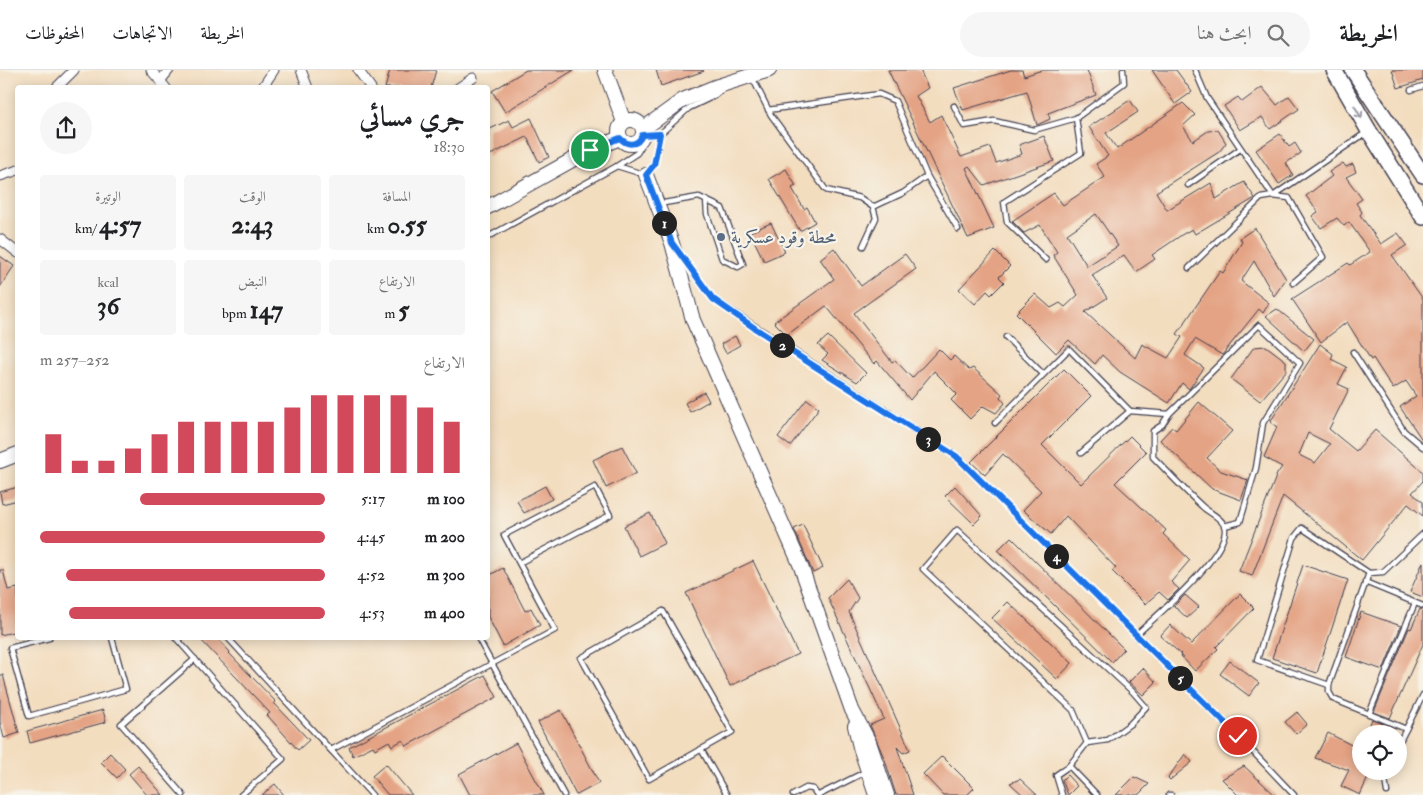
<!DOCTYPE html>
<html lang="ar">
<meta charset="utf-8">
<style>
:root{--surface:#fff;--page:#f6f6f6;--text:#202124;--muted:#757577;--line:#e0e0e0;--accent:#d1495b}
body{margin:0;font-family:"IM FELL Double Pica",Amiri,serif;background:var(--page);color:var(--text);direction:rtl;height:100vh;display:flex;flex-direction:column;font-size:19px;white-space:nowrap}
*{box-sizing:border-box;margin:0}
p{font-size:16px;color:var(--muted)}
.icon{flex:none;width:28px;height:28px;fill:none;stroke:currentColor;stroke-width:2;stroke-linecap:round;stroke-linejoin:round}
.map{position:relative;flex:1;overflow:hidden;direction:ltr}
.side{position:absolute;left:15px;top:15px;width:475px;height:555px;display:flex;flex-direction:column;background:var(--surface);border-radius:5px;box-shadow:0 2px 12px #0003;direction:rtl}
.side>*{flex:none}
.tools{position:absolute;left:1352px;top:655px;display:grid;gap:10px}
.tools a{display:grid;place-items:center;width:55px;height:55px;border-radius:50%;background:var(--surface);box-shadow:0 2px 12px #0003;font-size:25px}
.pin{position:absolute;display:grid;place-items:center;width:42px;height:42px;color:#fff;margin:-21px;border:2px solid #fff;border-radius:50%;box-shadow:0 1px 5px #0007}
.km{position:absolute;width:25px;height:25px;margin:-12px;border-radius:50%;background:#222;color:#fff;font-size:14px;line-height:25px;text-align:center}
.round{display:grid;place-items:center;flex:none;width:52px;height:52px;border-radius:26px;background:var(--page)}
.head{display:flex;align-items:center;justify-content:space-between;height:85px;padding:0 25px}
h1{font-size:28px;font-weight:700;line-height:38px}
.figures{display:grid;grid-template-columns:repeat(3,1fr);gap:8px;height:85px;padding:5px 25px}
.figures div{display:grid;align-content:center;border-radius:5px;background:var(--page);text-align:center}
.figures b{font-size:25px;font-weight:700}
.figures small{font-size:14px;font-weight:400}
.figures p{font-size:14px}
.chart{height:140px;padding:10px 25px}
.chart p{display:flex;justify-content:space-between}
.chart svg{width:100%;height:90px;margin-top:5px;stroke:var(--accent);stroke-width:6}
ul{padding:0 25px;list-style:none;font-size:16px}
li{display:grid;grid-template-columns:80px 60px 1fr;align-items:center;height:38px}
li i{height:12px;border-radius:6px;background:var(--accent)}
header{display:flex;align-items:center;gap:30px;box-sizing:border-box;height:70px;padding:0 25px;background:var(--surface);border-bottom:1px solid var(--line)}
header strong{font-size:24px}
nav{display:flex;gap:28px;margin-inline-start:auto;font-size:18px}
.search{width:350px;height:45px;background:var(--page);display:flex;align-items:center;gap:12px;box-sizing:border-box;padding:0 18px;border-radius:28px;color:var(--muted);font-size:19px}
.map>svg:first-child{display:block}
</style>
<header>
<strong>الخريطة</strong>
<div class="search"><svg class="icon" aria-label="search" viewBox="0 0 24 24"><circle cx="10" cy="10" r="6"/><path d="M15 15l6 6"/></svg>ابحث هنا</div>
<nav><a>الخريطة</a><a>الاتجاهات</a><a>المحفوظات</a></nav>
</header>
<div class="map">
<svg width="1423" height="725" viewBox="0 0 1423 725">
<rect width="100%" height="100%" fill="#f7f3e8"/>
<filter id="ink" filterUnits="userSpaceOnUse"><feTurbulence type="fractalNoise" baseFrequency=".02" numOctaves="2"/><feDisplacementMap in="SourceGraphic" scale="10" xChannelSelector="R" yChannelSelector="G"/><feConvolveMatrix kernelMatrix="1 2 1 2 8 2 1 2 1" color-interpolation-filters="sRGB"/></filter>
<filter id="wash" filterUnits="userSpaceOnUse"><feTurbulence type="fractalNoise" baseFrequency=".0096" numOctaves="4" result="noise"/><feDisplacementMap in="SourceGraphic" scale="20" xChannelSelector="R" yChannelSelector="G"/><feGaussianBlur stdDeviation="1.12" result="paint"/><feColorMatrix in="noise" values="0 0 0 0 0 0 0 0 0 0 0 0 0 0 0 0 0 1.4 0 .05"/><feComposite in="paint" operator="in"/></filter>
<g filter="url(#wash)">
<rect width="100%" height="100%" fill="#f3ddbf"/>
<g id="blocks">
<g fill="#e4a384" fill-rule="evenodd">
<polygon points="390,0 436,0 431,18 385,18"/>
<polygon points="526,0 574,0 505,42 492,21"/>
<polygon points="656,0 703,0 704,1 661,16"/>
<polygon points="888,0 920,0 928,18 916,26 930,52 941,45 961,87 990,77 996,93 1022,84 1019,75 1044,66 1054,91 984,115 969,96 966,98 994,158 968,168"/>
<polygon points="1011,0 1022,0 1024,6 1042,0 1087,0 1096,25 1048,43 1050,49 1037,55 1027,21 963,40 954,18"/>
<polygon points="1152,0 1176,0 1192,22 1175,34"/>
<polygon points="1392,0 1423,0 1423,10 1398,18"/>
<polygon points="1262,17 1277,35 1289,26 1299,39 1270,59 1262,47 1240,60 1224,36 1238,27 1242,32"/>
<path d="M1130,30l8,12 -32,21 11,16 66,-46 12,12 -12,11 10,15 15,-10 10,-1 8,13 -7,9 -63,40 11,18 44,-27 5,16 28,-17 11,16 -60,36 -3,-5 -9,5 -31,21 3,4 -19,13 -12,-17 -32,20 15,23 -22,14 50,46 7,-14 26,14 14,-21 -5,-3 43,-63 3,2 19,-31 -2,-4 15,-10 31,51 -12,17 -20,-35 -13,20 28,22 -6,10 -4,-4 -37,46 -27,-16 -10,16 19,13 -15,21 -7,-6 -13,20 -49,-31 -18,-17 -7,9 -26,-24 -13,13 -40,-40 19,-19 16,14 9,-5 5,4 13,-12 -25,-40 4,-3 -17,-27 -16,8 -12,-12 42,-28 9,12 42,-28 -9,-13 12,-8 -19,-29zM1096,144l22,32 -31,20 -20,-32z"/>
<polygon points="531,48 549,87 539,92 527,67 488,86 488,60 509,50 513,57"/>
<polygon points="1280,64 1289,77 1295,73 1301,83 1286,93 1293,105 1279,114 1256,80"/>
<polygon points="1343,93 1346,97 1353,94 1356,102 1346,107 1362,129 1356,133 1362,142 1360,145 1381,174 1398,163 1407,175 1392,185 1423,229 1423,371 1400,337 1416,326 1406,311 1393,319 1373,288 1371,290 1347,252 1321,272 1292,229 1348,193 1350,195 1370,182 1349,152 1344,156 1337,148 1321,158 1312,146 1318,142 1306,126 1332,106 1329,102"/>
<polygon points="786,99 796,116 792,118 804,139 807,137 815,152 800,161 769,109"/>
<polygon points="771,153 785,182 764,191 750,162"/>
<polygon points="834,178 861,216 905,184 916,199 854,243 892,292 895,290 912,308 939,279 950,290 954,286 969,300 973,298 1002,324 1000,327 1005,333 996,343 983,336 970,349 951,330 957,324 934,301 910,330 877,291 874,294 826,236 787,265 774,252 834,209 820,189"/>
<polygon points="995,181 1010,196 999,207 1004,212 991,225 987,221 975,234 959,219"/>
<polygon points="0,186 14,196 0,217"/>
<polygon points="1277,239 1314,269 1304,281 1266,246"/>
<polygon points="735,266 740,275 726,283 721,274"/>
<polygon points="828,266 866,303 857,312 822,290 828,284 818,275"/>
<path d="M1320,274l13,10 -2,5 16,8 -9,17 11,5 -20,40 27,22 19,-21 48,42v9l-11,12 11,9v14l-15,-12 -46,56 -79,-64 -31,80 -13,-5 38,-97 5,-7 -18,-10 13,-30 -7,-5zM1308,363l22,11 -15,19 -16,-8z"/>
<polygon points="1266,276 1286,291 1286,301 1260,331 1231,309 1254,277"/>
<polygon points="1064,299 1091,326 1042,375 1081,414 1130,366 1146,382 1115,413 1166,460 1163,464 1190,490 1171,512 1179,519 1168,530 1159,522 1145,534 1112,501 1116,498 1066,446 1051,464 1023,440 1041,421 1003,384 985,405 971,392"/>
<polygon points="704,322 709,331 690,342 685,333"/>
<polygon points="807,329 819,338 790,376 778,367"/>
<polygon points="1199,332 1232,361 1207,388 1221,401 1248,410 1241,430 1212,419 1160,370 1172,357 1176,360"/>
<polygon points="622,376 636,403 606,418 593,390"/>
<polygon points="545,416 552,429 524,443 517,431"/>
<polygon points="955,416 982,446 974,454 945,426"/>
<polygon points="18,417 18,430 2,434 0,422"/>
<polygon points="650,443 665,473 639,486 624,456"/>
<polygon points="803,455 823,498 813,503 794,459"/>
<polygon points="1011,467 1124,579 1112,592 998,480"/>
<polygon points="753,491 798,584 730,616 686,523"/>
<polygon points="1423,492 1423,527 1410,522"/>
<polygon points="1303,495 1348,510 1317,603 1272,588"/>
<polygon points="503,498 525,541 531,538 540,555 503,576 488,547 488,506"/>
<polygon points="0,500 3,500 8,520 18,518 18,561 0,565"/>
<polygon points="847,509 858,528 849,542 910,680 903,683 897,677 913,725 896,725 885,690 870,655 884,649 828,528"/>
<polygon points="1240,524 1254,538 1216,577 1218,579 1195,601 1180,585 1181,584 1160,566 1170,555 1191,574"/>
<polygon points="1185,525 1199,537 1187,548 1174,536"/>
<polygon points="1008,532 1072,593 1057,609 992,548"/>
<polygon points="1420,539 1423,540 1423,574 1390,648 1374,642 1409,558 1411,559"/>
<polygon points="1361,542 1401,556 1383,600 1346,587"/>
<polygon points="199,568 217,568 230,582 229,583 276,632 274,633 309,670 298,680 267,645 270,643"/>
<polygon points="1230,591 1259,613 1249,626 1220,604"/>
<polygon points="1143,598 1156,612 1143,625 1129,612"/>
<polygon points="0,605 3,605 19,663 4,668 0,652"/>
<polygon points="485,605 497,627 406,676 403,670 392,676 389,671 375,679 373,676 353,686 349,677"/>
<polygon points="103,640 106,652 30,673 27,661"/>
<polygon points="561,640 599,713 577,725 576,725 538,652"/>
<polygon points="1297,642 1307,654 1296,664 1285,652"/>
<polygon points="1372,649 1387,655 1383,664 1366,664"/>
<polygon points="1328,663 1361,680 1361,701 1371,701 1360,725 1341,716 1349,700 1315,688"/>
<polygon points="516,673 544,725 470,725 459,704"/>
<polygon points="110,683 125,699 117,708 101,692"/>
<polygon points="1185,684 1192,692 1170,710 1168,708"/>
<polygon points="942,686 974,718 967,725 943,725 923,704"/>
<polygon points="386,694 412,725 388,725 372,706"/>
<polygon points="138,696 163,725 147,725 129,704"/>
<polygon points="1244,696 1275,725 1238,725 1222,709"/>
<polygon points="1067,705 1077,716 1068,725 1062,710"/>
<polygon points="1134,707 1149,714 1138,725 1116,725"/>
<polygon points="1020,709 1037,725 1023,725 1010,713"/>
<polygon points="275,714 284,725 262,725"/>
</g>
</g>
</g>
<g filter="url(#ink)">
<use href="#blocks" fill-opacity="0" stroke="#413e4f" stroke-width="1"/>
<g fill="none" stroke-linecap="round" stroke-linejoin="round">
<g stroke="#413e4f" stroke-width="7">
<g id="lane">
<polyline points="1195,0 1207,28 1273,126 1289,128 1323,187 1293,213"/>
<polyline points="752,7 771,45 826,120 860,128 873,137 903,123 927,106 895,31 879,24 768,40"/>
<polyline points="1411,20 1423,16"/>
<polyline points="954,36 964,56 994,51 1034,60 1076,48 1124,13 1123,0"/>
<polyline points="646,65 660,64"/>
<polyline points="617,96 646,105 654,95 660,64 689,38 714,26 721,20"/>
<polyline points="927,106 958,159"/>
<polyline points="1188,115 1240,79"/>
<polyline points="658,134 699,127 722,138 743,194 738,197 722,189 707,144 706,130"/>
<polyline points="488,167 617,96 637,83 648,65"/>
<polyline points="863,176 876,148 873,137"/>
<polyline points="681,187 713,229 956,386 1238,666 1294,725"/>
<polyline points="1046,190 1007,152 1004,132 1081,83 1076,48"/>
<polyline points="1189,198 1261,128 1273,126 1367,62"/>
<polyline points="1006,267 1043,304"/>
<polyline points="1353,282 1404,361 1423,377"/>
<polyline points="995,353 1069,279 1130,341 1169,344"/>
<polyline points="1081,383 1130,341"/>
<polyline points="1369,503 1329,615 1257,590 1294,468 1302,458 1369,503 1383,502 1423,464"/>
<polyline points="1365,512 1423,536"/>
<polygon points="663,541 732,662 649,709 581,588"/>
<path d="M1136,565c18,-17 99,-85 88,-110 -4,-8 -14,-12 -20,-17 -18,-16 -34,-34 -51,-51v-26l9,-6 7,-11 90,-89 41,38 -37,60 -7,45 -16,54 -16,4"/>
<polyline points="49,568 10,578 29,646 126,619 112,568"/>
<polyline points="176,568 283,689 241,725"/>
<polyline points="228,568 372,725"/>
<polyline points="478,568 564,725"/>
<polyline points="1329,615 1329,622 1333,629 1406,659 1423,625"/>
<polyline points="1369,644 1415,533"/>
<polyline points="1399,673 1406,659"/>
<polyline points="701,679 727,725"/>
<polyline points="331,680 555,560 504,465 595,417 610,445 519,493"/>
<polyline points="1069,696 1097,725"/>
<polyline points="1386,701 1385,710 1387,722"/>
<polyline points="183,725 121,654 195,589"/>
<polyline points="793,725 806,718 813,719 817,725"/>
<polyline points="819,725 865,702"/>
<polyline points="1062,725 1056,705 1069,696 1087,673 1108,670 1130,654 1146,637 1133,622 957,460 923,499 1073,640 1087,673"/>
<polyline points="1169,725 1171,725"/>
</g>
</g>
<g stroke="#413e4f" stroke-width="11">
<g id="street">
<polyline points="151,0 166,18"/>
<polyline points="301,0 308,18"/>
<polyline points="358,0 371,18"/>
<polyline points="161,10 169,0"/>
<polyline points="56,18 74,0"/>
<polyline points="262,18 274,0"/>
<polyline points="458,18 473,8"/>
<polyline points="0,106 18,100"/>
<polyline points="0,169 18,183"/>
</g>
</g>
<g stroke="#413e4f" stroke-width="16">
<g id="secondary">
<polyline points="605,0 624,52"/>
<circle cx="631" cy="62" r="12"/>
<polyline points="643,59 683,30 715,17 769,0"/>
<polyline points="646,105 672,173 693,250 800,494 852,640 869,672 887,725"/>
<polyline points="488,137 590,80 620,68"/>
<polyline points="0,391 18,384"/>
<polyline points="855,656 860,677 876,725"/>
</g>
</g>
<g stroke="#413e4f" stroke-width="18">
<g id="primary">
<polyline points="1334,0 1369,61 1423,147"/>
<polyline points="1353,0 1423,105"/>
</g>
</g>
<use href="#lane" stroke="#fff" stroke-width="4.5"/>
<use href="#street" stroke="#fff" stroke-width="9"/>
<use href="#secondary" stroke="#fff" stroke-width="14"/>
<use href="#primary" stroke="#fff" stroke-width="15"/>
</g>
<defs><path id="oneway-shaft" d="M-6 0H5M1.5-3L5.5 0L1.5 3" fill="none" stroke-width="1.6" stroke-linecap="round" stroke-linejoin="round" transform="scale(1.25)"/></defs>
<use stroke="#9c9ca7" href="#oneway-shaft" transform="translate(1358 42) rotate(60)"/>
</g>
<g fill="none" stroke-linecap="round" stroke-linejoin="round" filter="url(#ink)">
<g stroke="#fff" stroke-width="10">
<path id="route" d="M590,80l30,-12c7,8 18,8 22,-3l18,-1 -6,31 -8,10 26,68 41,56 43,30 200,127 282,280"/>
</g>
<use href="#route" stroke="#1a73e8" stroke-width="6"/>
</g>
<circle fill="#5c6f8a" stroke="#f7f3e8" stroke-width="2" cx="721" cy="167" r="5"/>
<g text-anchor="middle" stroke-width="4.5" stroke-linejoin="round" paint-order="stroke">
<g font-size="18" fill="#4e5e75" stroke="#f7f3e8" text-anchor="start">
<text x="731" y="173">محطة وقود عسكرية</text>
</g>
</g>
</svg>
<div class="tools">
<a><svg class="icon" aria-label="locate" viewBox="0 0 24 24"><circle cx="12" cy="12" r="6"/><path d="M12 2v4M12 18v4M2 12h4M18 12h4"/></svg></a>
</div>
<div class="pin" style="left:590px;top:80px;background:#1e9e55"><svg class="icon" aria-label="arrive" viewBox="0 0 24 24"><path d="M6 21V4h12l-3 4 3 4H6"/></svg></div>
<div class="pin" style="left:1238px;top:666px;background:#d93025"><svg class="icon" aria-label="check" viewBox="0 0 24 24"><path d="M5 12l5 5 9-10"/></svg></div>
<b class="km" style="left:664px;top:153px">1</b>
<b class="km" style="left:782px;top:275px">2</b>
<b class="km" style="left:928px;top:369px">3</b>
<b class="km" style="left:1056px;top:486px">4</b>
<b class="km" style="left:1180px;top:608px">5</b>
<section class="side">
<div class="head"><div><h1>جري مسائي</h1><p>18:30</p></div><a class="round"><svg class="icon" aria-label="share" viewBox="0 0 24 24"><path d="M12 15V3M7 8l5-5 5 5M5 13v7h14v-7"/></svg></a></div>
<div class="figures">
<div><p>المسافة</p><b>0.55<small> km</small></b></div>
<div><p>الوقت</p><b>2:43</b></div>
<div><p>الوتيرة</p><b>4:57<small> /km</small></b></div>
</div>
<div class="figures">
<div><p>الارتفاع</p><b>5<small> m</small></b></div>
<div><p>النبض</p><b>147<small> bpm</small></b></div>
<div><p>kcal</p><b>36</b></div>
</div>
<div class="chart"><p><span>الارتفاع</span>252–257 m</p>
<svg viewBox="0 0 160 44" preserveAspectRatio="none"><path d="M5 44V25M15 44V38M25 44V38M35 44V32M45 44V25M55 44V19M65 44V19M75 44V19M85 44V19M95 44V12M105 44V6M115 44V6M125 44V6M135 44V6M145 44V12M155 44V19"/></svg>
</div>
<ul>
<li><b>100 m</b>5:17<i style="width:65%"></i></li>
<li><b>200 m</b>4:45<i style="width:100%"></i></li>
<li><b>300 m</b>4:52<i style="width:91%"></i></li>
<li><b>400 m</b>4:53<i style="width:90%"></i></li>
</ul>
</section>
</div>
